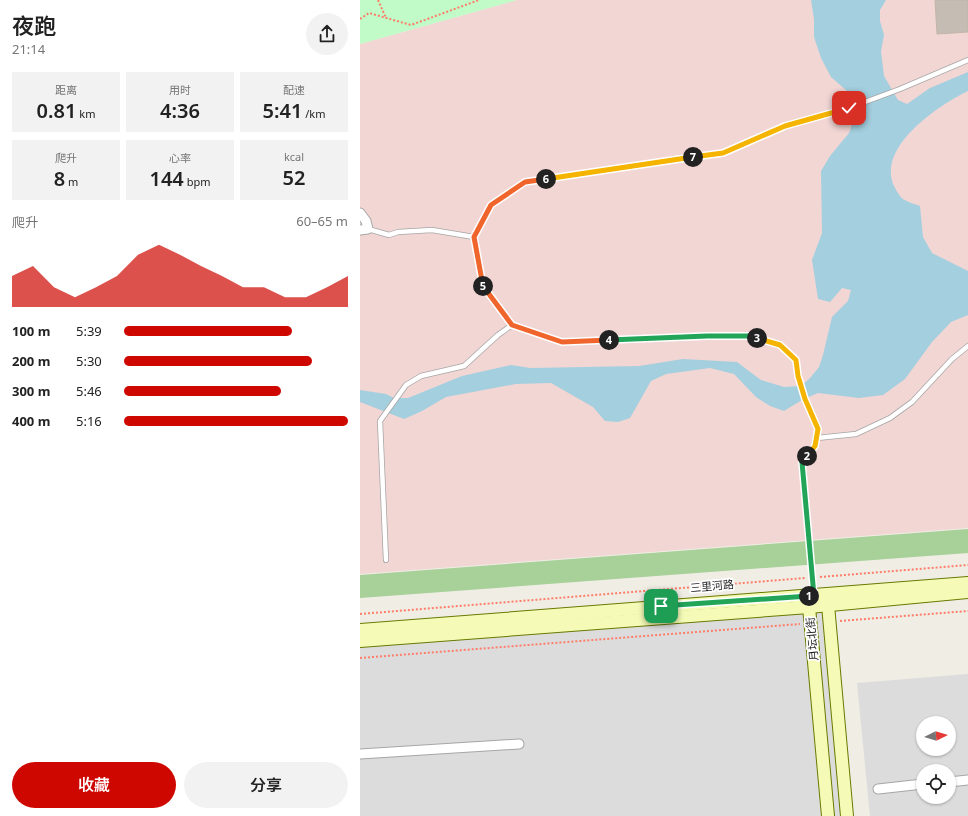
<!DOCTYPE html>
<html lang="zh">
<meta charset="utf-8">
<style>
:root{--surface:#fff;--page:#f2f2f2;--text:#222;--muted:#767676;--accent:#ce0800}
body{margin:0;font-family:"Noto Sans","Noto Sans SC",sans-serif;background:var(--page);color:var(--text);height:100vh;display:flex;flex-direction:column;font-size:15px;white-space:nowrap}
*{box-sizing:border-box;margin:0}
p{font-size:13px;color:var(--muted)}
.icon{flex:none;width:22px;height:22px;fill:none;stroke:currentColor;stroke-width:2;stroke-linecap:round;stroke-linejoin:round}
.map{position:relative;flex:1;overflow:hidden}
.sheet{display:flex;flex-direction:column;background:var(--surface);width:360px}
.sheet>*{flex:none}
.needle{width:26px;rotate:85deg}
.controls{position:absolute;left:556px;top:716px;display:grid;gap:8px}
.controls a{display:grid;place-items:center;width:40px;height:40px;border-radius:50%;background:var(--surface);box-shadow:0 1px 3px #0004;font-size:20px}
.pin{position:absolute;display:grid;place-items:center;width:34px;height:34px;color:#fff;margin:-17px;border-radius:8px;box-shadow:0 2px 6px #0006}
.km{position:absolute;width:20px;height:20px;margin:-10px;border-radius:50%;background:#222;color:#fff;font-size:11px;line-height:20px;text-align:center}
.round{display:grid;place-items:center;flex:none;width:42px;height:42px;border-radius:21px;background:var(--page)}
.summary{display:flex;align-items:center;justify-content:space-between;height:68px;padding:0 12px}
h1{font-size:22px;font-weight:600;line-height:30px}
.stats{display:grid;grid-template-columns:repeat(3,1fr);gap:6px;height:68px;padding:4px 12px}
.stats div{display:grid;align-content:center;border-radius:0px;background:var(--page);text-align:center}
.stats b{font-size:20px;font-weight:600}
.stats small{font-size:11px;font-weight:400}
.stats p{font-size:11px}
.chart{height:112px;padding:8px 12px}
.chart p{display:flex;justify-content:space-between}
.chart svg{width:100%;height:72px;margin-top:4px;fill:var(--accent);opacity:.7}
.primary-button{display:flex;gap:8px;margin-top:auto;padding:8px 12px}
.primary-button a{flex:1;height:46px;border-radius:24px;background:var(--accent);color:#fff;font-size:16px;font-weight:600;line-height:46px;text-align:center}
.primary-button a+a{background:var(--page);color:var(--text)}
ul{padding:0 12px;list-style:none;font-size:13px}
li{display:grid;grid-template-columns:64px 48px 1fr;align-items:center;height:30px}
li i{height:10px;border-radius:5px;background:var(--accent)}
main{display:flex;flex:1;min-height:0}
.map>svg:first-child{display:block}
</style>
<main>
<section class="sheet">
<div class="summary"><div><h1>夜跑</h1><p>21:14</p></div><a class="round"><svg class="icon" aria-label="share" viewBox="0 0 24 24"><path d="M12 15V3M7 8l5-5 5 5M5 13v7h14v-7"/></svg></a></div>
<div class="stats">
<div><p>距离</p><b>0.81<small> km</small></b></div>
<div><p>用时</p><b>4:36</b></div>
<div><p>配速</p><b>5:41<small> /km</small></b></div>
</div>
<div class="stats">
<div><p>爬升</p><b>8<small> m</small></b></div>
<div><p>心率</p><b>144<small> bpm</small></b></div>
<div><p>kcal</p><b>52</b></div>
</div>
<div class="chart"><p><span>爬升</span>60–65 m</p>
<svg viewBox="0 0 160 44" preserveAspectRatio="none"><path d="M0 44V25L10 19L20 32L30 38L40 32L50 25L60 12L70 6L80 12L90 19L100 25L110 32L120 32L130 38L140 38L150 32L160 25V44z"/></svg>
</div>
<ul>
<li><b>100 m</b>5:39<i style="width:75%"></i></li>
<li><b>200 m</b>5:30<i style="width:84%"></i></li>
<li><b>300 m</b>5:46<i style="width:70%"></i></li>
<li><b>400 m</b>5:16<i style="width:100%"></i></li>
</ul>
<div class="primary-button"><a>收藏</a><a>分享</a></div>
</section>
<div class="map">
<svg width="608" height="816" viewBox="0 0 608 816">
<rect width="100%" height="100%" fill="#f0ede5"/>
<g fill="#dddcdc" fill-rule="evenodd">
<polygon points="468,605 490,816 0,816 0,644"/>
<path d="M608,674v142h-98l-13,-133zM563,723h26v26h-26zM563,771h26v26h-26z"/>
</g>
<polygon fill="#f1d6d4" points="157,0 608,0 608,528 0,574 0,44"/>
<polygon fill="#a7d198" points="608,529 608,553 0,598 0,575"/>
<polygon fill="#c1fbc8" points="0,0 157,0 0,44"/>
<path fill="#a4cfdf" d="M451,0h75l-6,10v11l4,14 -3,16 3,25 14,24 9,4 23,-16 38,-16v19c-29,14 -89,54 -75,93 2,4 6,12 10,15 4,3 12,5 17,7l3,31 9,16 36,18v44l-17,7 -19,20 -27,37 -22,16 -24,3 -41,-5 -16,7 -18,11 -14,-5 -14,-9 -22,-23 -24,-6 -44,6 -15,7 -21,37 -12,4 -13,-1 -12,-14 -42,-24 -35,1 -70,13 -24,14 -18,8 -44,-17v-12l26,4 8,4h14l54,-22 49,-11 19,3 109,-2 44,-7 54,3 24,18 23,7 17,-1 9,-8 9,-11 4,-12 9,-38 16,-16 3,-11 -9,-2 -12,14 -12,-3 -6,-39 10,-27 -1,-62 9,-15 19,-23 5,-14 -3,-16 -4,-12 -16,-14 -10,-19 -7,-21v-18z"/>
<polygon fill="#c5bcb4" stroke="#c2b4a7" points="575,0 608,0 608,32 577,34"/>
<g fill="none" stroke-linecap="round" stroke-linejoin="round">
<g stroke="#a6a6a6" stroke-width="6">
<g id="lane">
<polyline points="8,229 29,235 38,232 72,230 114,237"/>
<polyline points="457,438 496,434 530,418 552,402 592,359 608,346"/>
<polyline points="26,560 20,421 46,385 61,376 104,366 138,335 152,325"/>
<polyline points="454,594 442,462 455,446 458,429 445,399 438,376 436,360 420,345 389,336 347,336 202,342 152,325 123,286 114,237 131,205 165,182 363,153 425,126 489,108 540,89 608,60"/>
</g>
</g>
<g stroke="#a6a6a6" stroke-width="11">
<g id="street">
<polyline points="0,213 6,221 8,229 0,230"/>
<polyline points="0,754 159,744"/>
<polyline points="589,782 608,780"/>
<polyline points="518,789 563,784"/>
</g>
</g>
<g stroke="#697a01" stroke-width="14">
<g id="secondary">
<polyline points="452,601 449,607 468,816"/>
<polyline points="468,605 487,816"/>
<polyline points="0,630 608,583"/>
<polyline points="0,641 449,607 608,592"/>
</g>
</g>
<g stroke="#fe7d68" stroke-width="2" stroke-dasharray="2 2" stroke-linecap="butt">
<polyline points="18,0 26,18"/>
<polyline points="0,19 9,13 51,25 119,0"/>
<polyline points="460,577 608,565"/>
<polyline points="0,614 445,578"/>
<polyline points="480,621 608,611"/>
<polyline points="0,658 440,624"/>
</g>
<use href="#lane" stroke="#fff" stroke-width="4.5"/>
<use href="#street" stroke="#fff" stroke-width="9"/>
<use href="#secondary" stroke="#f5fbb7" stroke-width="12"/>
</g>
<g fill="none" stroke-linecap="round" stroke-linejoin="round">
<g stroke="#fff" stroke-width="8">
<polyline id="split-1" points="301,606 449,596"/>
</g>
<g stroke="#fff" stroke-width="8">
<polyline id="split-2" points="447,456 442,462 454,596 449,596"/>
</g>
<g stroke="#fff" stroke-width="8">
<polyline id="split-3" points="397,338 420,345 436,360 438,376 445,399 458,429 455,446 447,456"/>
</g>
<g stroke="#fff" stroke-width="8">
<polyline id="split-4" points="249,340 347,336 389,336 397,338"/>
</g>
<g stroke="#fff" stroke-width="8">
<polyline id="split-5" points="123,286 152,325 202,342 249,340"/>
</g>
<g stroke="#fff" stroke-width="8">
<polyline id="split-6" points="123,286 114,237 131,205 165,182 186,179"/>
</g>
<g stroke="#fff" stroke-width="8">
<polyline id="split-7" points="186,179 333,157"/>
</g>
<g stroke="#fff" stroke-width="8">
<polyline id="split-8" points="333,157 363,153 425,126 489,108"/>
</g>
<use href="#split-1" stroke="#22a559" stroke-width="5"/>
<use href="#split-2" stroke="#22a559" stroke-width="5"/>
<use href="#split-3" stroke="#f5b400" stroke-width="5"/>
<use href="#split-4" stroke="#22a559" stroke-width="5"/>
<use href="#split-5" stroke="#f0652b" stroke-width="5"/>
<use href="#split-6" stroke="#f0652b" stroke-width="5"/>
<use href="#split-7" stroke="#f5b400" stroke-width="5"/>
<use href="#split-8" stroke="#f5b400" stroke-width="5"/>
</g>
<g text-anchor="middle" stroke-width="3.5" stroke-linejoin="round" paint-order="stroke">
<g font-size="11" fill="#1f1f1f" stroke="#fff">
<text transform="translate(352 586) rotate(-5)" y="4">三里河路</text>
<text transform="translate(452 639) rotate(-95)" y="4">月坛北街</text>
</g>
</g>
</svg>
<div class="controls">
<a><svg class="needle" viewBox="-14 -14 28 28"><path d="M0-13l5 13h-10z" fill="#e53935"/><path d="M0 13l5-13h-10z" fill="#767676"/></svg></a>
<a><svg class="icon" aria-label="locate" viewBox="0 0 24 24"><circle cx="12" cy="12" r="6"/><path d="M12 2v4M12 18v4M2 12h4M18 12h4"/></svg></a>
</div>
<div class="pin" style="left:301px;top:606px;background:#1e9e55"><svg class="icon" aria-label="arrive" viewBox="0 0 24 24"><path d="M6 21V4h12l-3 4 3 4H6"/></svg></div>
<div class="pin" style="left:489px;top:108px;background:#d93025"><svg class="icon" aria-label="check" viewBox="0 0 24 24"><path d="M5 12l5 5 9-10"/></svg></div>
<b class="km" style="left:449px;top:596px">1</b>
<b class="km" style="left:447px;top:456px">2</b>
<b class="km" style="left:397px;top:338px">3</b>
<b class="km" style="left:249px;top:340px">4</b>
<b class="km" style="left:123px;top:286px">5</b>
<b class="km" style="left:186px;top:179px">6</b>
<b class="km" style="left:333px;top:157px">7</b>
</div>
</main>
